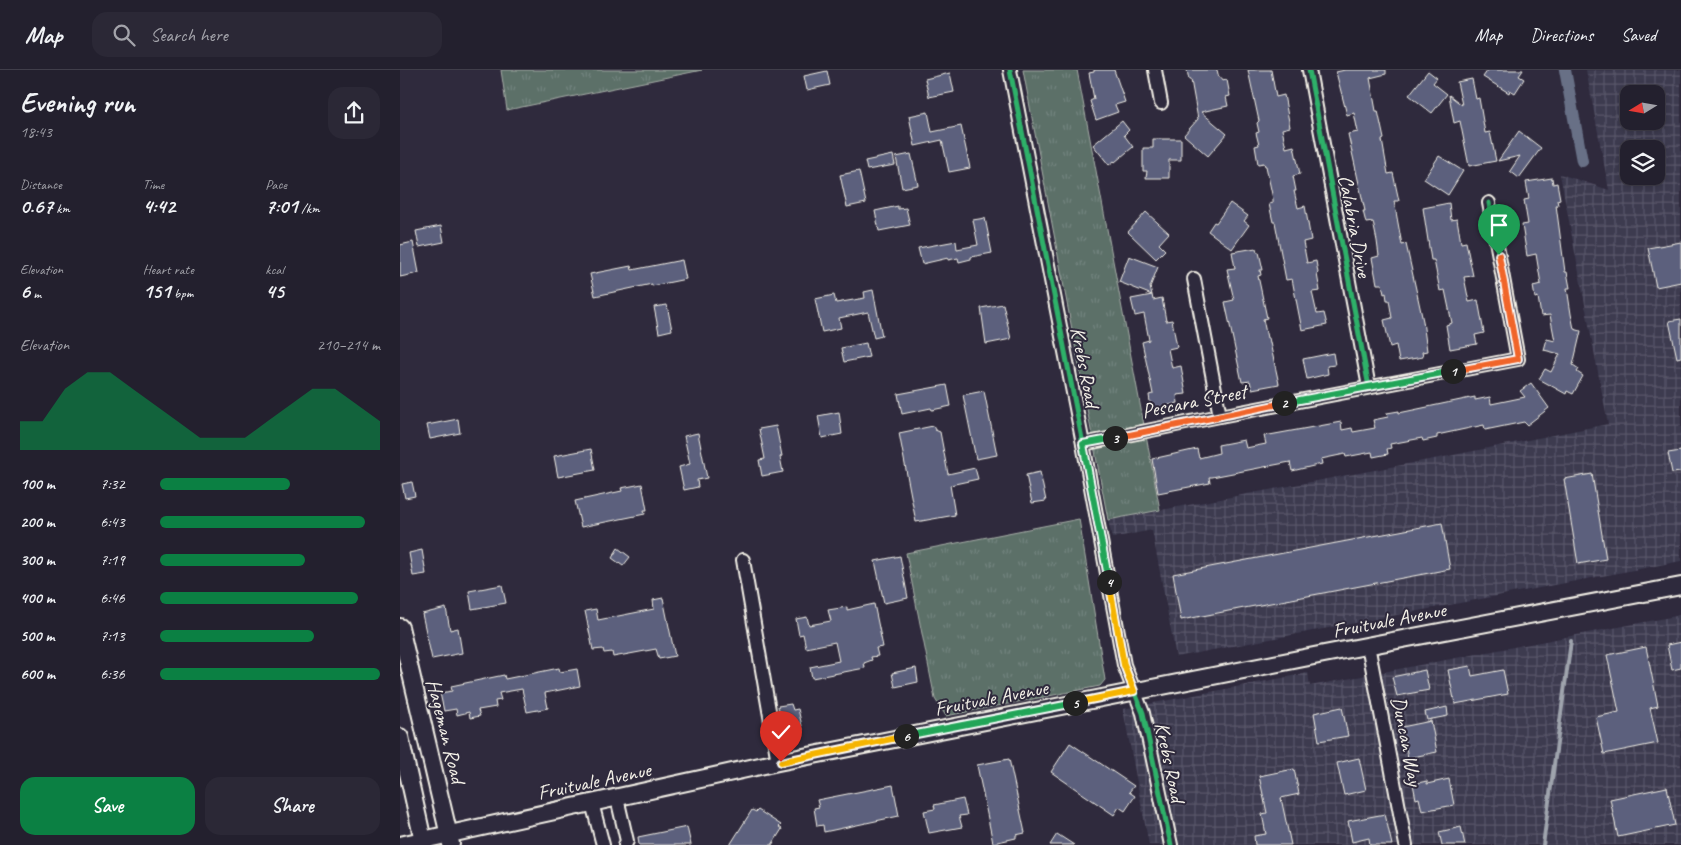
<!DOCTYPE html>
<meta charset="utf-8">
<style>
:root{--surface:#23202e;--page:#2b2836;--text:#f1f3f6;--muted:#a3a3aa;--line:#403e4a;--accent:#0b8043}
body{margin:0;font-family:Caveat,sans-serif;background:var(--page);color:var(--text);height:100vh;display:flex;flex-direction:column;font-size:19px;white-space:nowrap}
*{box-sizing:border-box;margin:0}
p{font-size:16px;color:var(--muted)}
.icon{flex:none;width:28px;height:28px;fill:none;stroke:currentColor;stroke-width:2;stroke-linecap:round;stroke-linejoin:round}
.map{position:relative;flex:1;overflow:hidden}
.sheet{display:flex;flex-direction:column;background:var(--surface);width:400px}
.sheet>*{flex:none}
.needle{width:32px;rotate:259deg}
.tools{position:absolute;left:1220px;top:15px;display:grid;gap:10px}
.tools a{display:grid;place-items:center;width:45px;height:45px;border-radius:10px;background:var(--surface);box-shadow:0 2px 8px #0003,0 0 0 1px var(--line);font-size:25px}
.pin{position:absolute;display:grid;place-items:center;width:42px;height:42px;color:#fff;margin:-51px -21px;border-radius:50% 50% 50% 0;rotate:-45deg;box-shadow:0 0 5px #0007}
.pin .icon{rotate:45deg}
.km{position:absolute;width:25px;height:25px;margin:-12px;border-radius:50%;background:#222;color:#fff;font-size:14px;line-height:25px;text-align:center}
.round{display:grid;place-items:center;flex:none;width:52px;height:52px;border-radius:15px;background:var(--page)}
.headline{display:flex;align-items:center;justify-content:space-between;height:85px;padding:0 20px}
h1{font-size:28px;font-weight:800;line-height:38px}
.figures{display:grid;grid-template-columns:repeat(3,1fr);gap:8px;height:85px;padding:5px 20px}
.figures div{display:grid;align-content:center}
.figures b{font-size:21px;font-weight:800}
.figures small{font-size:14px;font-weight:400}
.figures p{font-size:14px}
.chart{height:140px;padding:10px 20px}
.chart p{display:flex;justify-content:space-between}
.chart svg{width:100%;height:90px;margin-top:5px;fill:var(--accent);opacity:.7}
.cta{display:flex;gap:10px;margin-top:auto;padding:10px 20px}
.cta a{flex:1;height:58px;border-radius:15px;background:var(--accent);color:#fff;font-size:20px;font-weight:800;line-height:58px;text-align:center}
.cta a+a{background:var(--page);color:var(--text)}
ul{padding:0 20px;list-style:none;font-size:16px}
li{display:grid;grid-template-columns:80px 60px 1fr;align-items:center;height:38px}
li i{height:12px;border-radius:6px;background:var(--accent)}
header{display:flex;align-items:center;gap:30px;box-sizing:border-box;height:70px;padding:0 25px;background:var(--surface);border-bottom:1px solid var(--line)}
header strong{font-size:24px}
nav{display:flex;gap:28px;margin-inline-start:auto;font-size:18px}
.search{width:350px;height:45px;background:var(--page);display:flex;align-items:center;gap:12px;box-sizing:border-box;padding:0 18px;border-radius:15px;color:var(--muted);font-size:19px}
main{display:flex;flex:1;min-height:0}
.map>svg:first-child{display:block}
</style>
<header>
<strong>Map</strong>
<div class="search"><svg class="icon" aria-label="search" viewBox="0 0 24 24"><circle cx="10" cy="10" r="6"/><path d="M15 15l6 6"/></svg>Search here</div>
<nav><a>Map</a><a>Directions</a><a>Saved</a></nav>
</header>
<main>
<section class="sheet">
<div class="headline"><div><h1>Evening run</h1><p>18:43</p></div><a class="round"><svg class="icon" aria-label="share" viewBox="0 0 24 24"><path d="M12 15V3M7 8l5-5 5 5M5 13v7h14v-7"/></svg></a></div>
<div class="figures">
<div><p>Distance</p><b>0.67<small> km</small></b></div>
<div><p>Time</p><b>4:42</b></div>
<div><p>Pace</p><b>7:01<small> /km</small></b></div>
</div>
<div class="figures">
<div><p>Elevation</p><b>6<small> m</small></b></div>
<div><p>Heart rate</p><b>151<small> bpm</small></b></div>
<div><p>kcal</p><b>45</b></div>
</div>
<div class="chart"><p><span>Elevation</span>210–214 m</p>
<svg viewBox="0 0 160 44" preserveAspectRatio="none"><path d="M0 44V30L10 30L20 14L30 6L40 6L50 14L60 22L70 30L80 38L90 38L100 38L110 30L120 22L130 14L140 14L150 22L160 30V44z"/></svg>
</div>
<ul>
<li><b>100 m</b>7:32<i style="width:59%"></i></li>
<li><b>200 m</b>6:43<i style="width:93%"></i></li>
<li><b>300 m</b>7:19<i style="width:66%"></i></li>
<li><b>400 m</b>6:46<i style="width:90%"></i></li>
<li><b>500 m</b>7:13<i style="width:70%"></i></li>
<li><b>600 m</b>6:36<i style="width:100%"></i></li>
</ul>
<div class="cta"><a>Save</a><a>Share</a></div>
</section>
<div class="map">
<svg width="1281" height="775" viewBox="0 0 1281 775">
<defs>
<pattern id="industrial-grid" width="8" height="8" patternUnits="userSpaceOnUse" patternTransform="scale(1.25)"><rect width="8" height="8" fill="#3c3a50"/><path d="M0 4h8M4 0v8" fill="none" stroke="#595769"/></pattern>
<pattern id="grass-tufts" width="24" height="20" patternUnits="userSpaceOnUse" patternTransform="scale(1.25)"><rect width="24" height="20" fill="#5b6f68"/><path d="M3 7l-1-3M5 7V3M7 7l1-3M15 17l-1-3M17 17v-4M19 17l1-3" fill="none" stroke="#73847e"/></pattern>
</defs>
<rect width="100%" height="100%" fill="#2f2a3d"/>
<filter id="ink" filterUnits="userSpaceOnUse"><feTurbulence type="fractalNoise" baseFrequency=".02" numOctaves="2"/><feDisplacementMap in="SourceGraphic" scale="10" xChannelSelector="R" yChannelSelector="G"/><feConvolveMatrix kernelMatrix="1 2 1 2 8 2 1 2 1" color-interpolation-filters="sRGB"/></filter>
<g filter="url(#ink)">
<g fill="url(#industrial-grid)" fill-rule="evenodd">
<path d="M1186,0h95v491l-505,96 -24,-127 -40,8 -4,-18 331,-62 169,-34 -48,-250 49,16zM1229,24h27v27h-27zM1229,79h27v27h-27z"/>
<polygon points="1281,545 1281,775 749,775 723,639 908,603 910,616"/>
</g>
<g fill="url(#grass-tufts)" stroke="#a8b0a8">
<polygon points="101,0 302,0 107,40"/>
<polygon points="623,0 677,0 760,440 708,450"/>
<polygon points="679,449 705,610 700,616 546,646 535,629 506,483"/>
</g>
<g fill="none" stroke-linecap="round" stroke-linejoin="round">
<polyline stroke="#9fa4ad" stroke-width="4" points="1143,775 1171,571"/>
<polyline stroke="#677086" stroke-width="12" points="1165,0 1182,91"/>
</g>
<g fill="#5b617d" stroke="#f4f1e8">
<polygon points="694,0 714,0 725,32 715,35 718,42 696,50 690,31 694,29 689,3 694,2"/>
<polygon points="787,0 817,0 819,8 822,8 822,11 827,10 830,26 826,27 828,36 801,42 827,64 808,86 784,65 798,49 791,10 789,10"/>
<polygon points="848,0 871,0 876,27 884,25 890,57 882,59 886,78 894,76 900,104 893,106 896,121 894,121 898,138 905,136 911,170 903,172 907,193 916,191 918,203 917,204 920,221 912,222 917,244 924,243 927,255 902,260 892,209 886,210 875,152 873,152 869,134 873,133 873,129 866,96 865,96 864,93 858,94 855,76 859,75 856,63 859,62 857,53 859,51"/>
<polygon points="945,0 986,0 986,4 970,8 976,41 978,41 984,69 982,70 988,104 993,103 999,131 994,131 1002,175 1006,174 1023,251 1027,281 1022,282 1023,287 999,291 996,275 990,277 984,250 992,248 989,230 987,230 986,223 984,224 982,214 977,214 972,188 979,186 977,171 973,152 966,153 963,141 965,141 948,64 958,62 954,43 947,45 936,2"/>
<polygon points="1088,0 1123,0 1119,6 1124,9 1115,23 1110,20 1109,23 1083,7"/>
<polygon points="427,1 430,15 407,20 404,6"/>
<polygon points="1028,1 1037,8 1033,13 1047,24 1032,43 1009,25"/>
<polygon points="550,3 554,22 529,27 525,9"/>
<polygon points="1072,9 1076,29 1079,28 1085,63 1090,62 1096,91 1069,96 1060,51 1054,53 1049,25 1062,35 1057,12"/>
<polygon points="528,42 532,62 561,56 570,98 549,102 542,70 515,76 509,46"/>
<polygon points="722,51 729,60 724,65 733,77 715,92 714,91 709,95 693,75"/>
<polygon points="1119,61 1141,78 1119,108 1110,101 1120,86 1098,91"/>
<polygon points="753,69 781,69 781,90 769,90 769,108 746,108 747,101 743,101 743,78 753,78"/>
<polygon points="511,84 518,115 502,118 496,87"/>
<polygon points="493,85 495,95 467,100 465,91"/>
<polygon points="1039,86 1063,101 1048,125 1024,109"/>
<polygon points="459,101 466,133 447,137 440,105"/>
<polygon points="1152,108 1153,114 1157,113 1160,129 1157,130 1158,135 1156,135 1165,202 1167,202 1170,218 1167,218 1171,244 1174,259 1181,261 1173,295 1179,299 1177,302 1183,306 1173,324 1167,321 1166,324 1139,309 1145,299 1151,302 1160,284 1144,280 1147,269 1155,271 1150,245 1141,246 1138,227 1135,228 1133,216 1141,214 1136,184 1127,186 1122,155 1128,154 1124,130 1129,129 1126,112"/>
<polygon points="830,133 848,146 844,151 849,155 832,179 808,161 814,152 816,153"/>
<polygon points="1049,133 1051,150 1057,149 1061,173 1066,172 1073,206 1064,207 1069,232 1078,230 1084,263 1075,265 1077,274 1050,279 1046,255 1052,253 1045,220 1040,221 1034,190 1031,190 1023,138"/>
<polygon points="498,136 498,139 506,138 510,155 479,161 475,141"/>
<polygon points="746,142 769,163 759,174 765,180 756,189 728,162"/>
<polygon points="585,148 592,183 571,187 571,189 559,192 558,188 548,190 548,188 522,194 518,178 556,171 557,179 578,175 573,150"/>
<polygon points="41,156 44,172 19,177 16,161"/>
<polygon points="13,172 19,203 0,207 0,175"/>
<polygon points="1281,172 1281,212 1256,217 1248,178"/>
<polygon points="856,178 857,182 859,182 863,200 860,200 861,205 858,206 867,248 863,249 867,268 869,268 879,314 852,319 850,311 842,312 825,232 834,230 827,199 835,198 832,182"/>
<polygon points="729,186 758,197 750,217 752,225 719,212"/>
<polygon points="282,190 286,209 252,216 252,214 195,226 190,204 231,196 232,200"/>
<polygon points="473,220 482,266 474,268 468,242 439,248 441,258 422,262 415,229 434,225 436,233 465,228 464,222"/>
<polygon points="752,225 753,230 762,228 766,251 772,250 777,277 768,279 772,298 781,296 786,324 777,325 778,333 751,339 749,325 753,324 742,272 749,270 744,244 735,246 731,229"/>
<polygon points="603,234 611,269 586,274 581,238"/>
<polygon points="267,235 272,260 259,263 254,237"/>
<polygon points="1281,249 1281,287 1277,288 1269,251"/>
<polygon points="466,273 469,287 444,292 441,278"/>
<polygon points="933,283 935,295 927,296 928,304 907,309 903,289"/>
<polygon points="1131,313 1149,338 1127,355 1124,352 1085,360 1084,355 1037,365 1037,368 1023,371 1022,368 990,374 991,378 987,379 988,384 973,387 972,382 946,387 945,384 921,389 922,394 892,401 890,392 812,407 809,407 810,413 758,423 752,389 797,379 799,388 819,383 818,375 844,370 846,378 866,374 864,366 941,352 942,360 952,358 953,362 975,358 973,350 988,347 987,343 999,341 999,343 1075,327 1075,330 1090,327 1091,334 1125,327 1120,321"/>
<polygon points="547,315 551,336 532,340 531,338 502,344 498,324"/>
<polygon points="584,321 597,385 576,389 563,325"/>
<polygon points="439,342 442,364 422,368 418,346"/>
<polygon points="58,349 60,363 30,369 27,355"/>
<polygon points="376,356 382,386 380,387 383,402 362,406 359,390 365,389 359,359"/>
<polygon points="533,356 535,360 540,362 548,404 575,398 578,409 550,415 555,445 516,452 499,363"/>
<polygon points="298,363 307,408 297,410 298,417 284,420 279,397 290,394 284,366"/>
<polygon points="191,379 195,400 158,407 154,386"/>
<polygon points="1281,381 1281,402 1272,403 1268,383"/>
<polygon points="640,402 646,431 632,433 626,405"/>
<polygon points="1192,404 1206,489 1178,494 1164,409"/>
<polygon points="12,412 15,426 5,428 2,414"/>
<polygon points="242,414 247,440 244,440 245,444 181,457 175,431 222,421 221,418"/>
<polygon points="1042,453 1050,499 781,550 773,504"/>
<polygon points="218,478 230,487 223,496 212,488"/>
<polygon points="22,480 26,504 13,506 9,483"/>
<polygon points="500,486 508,528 484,533 475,491"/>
<polygon points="102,515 106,533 72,539 69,521"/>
<polygon points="263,528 275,586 259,589 256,579 213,587 212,582 204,583 203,579 193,580 185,541 196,539 198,550 254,539 253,530"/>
<polygon points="474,534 483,577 476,578 478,586 471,587 472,590 464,593 465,598 412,608 410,597 439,591 435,572 406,578 403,564 399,565 396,549 407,547 409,555 431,551 428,540 447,537 447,540"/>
<polygon points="46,538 50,560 58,558 62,583 32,589 22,544"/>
<polygon points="1281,572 1281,598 1272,600 1267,575"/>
<polygon points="1246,577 1258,636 1250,638 1258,673 1204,684 1196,647 1219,642 1207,585"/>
<polygon points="1070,596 1072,606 1103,600 1108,624 1055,634 1048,600"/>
<polygon points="159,598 160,602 177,599 180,616 145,623 148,638 127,642 122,619 99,623 101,630 95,631 96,637 78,640 80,646 70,648 69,642 57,645 56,639 44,641 40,623 52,621 51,616 104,605 105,609"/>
<polygon points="516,598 518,612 495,617 492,603"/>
<polygon points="1025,600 1029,620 997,626 992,607"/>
<polygon points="391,634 393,640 398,639 403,660 382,664 378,642 379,641 378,636"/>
<polygon points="942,637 948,666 919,671 914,643"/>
<polygon points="1047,637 1048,646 1027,650 1025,642"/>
<polygon points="1031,651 1037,682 1008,688 1002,657"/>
<polygon points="670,673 734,716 729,722 735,726 725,741 719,737 714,745 651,702"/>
<polygon points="959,688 966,720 944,725 937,693"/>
<polygon points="609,689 625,763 616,765 616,768 593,773 577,695"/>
<polygon points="894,699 899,724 881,728 891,775 855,775 854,766 866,764 862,744 867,743 859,706"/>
<polygon points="1049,709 1054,735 1022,741 1019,728 1016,729 1013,714 1027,711 1027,714"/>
<polygon points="493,715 499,746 424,762 423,755 417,756 414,738 419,737 417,730"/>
<polygon points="1267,717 1275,755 1218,767 1210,729"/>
<polygon points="563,729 567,745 559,746 562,757 529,763 524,741 535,739 534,735"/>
<polygon points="352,740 356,742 358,740 381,755 379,757 382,759 372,775 330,775"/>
<polygon points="985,744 992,775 970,775 969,768 952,772 948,751"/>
<polygon points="287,757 291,775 239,775 238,767"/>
<polygon points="1061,757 1065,775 1042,775 1039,762"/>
<polygon points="657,764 674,775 650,775"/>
</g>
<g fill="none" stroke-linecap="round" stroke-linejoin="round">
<g stroke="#f4f1e8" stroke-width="16">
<g id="minor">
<polyline points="610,0 683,374 724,595 743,643 771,775"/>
<polyline points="755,0 761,33"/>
<polyline points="909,0 969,317"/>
<polyline points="794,209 820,346"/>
<polyline points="683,374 820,346 1118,289 1089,133"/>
<polyline points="343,490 378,692"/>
<polyline points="968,575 1006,775"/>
<polyline points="217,728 227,771 225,775"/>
<polyline points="192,733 203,775"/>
</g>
</g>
<g stroke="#f4f1e8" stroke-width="20">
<g id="major">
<polyline points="0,557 51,774"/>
<polyline points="0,667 24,775"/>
<polyline points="0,775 378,692 924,584 1281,516"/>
</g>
</g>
<use href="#minor" stroke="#2f2a3d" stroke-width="12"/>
<use href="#major" stroke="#2f2a3d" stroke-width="16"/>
<g stroke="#2f2a3d" stroke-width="8">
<g id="cycleway">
<polyline points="610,0 683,374 724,595 743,643 771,775"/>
<polyline points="909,0 969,317"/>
<polyline points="683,374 820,346 1118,289 1089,133"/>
</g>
</g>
<use href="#cycleway" stroke="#2db169" stroke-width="5"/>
</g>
</g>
<g fill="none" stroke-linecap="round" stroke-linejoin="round" filter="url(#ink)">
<g stroke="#fff" stroke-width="10">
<polyline id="split-1" points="1053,301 1118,289 1099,185"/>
</g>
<g stroke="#fff" stroke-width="10">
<polyline id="split-2" points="884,333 1053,301"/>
</g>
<g stroke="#fff" stroke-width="10">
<polyline id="split-3" points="715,368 884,333"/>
</g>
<g stroke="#fff" stroke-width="10">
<polyline id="split-4" points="709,512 683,374 715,368"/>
</g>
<g stroke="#fff" stroke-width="10">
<polyline id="split-5" points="675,633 734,621 724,595 709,512"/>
</g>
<g stroke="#fff" stroke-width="10">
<polyline id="split-6" points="506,666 675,633"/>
</g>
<g stroke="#fff" stroke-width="10">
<polyline id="split-7" points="381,692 506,666"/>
</g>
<use href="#split-1" stroke="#f0652b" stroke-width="6"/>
<use href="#split-2" stroke="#22a559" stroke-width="6"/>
<use href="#split-3" stroke="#f0652b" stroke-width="6"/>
<use href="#split-4" stroke="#22a559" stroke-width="6"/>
<use href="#split-5" stroke="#f5b400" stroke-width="6"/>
<use href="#split-6" stroke="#22a559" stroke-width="6"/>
<use href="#split-7" stroke="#f5b400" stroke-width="6"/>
</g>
<g text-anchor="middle" stroke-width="4" stroke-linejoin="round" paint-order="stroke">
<g font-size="21" fill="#f4f1e8" stroke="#2f2a3d">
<text transform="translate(955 156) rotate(79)" y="7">Calabria Drive</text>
<text transform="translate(685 297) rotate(79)" y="7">Krebs Road</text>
<text transform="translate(794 331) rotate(-11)" y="7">Pescara Street</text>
<text transform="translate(989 550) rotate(-11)" y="7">Fruitvale Avenue</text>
<text transform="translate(591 628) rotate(-11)" y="7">Fruitvale Avenue</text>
<text transform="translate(46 661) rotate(76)" y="7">Hageman Road</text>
<text transform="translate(1007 671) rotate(79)" y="7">Duncan Way</text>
<text transform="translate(770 692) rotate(78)" y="7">Krebs Road</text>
<text transform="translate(194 711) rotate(-12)" y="7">Fruitvale Avenue</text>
</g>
</g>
</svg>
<div class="tools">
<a><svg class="needle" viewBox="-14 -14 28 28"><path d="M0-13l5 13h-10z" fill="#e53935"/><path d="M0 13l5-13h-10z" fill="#a3a3aa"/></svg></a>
<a><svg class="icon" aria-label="layers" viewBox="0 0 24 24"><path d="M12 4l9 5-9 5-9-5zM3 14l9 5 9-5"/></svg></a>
</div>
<div class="pin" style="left:1099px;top:185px;background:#1e9e55"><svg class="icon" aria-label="arrive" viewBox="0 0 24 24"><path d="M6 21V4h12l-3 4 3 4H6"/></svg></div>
<div class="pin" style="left:381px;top:692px;background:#d93025"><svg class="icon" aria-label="check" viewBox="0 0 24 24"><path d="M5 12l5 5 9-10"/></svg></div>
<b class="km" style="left:1053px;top:301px">1</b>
<b class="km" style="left:884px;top:333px">2</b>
<b class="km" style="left:715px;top:368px">3</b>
<b class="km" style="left:709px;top:512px">4</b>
<b class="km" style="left:675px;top:633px">5</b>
<b class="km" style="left:506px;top:666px">6</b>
</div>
</main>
